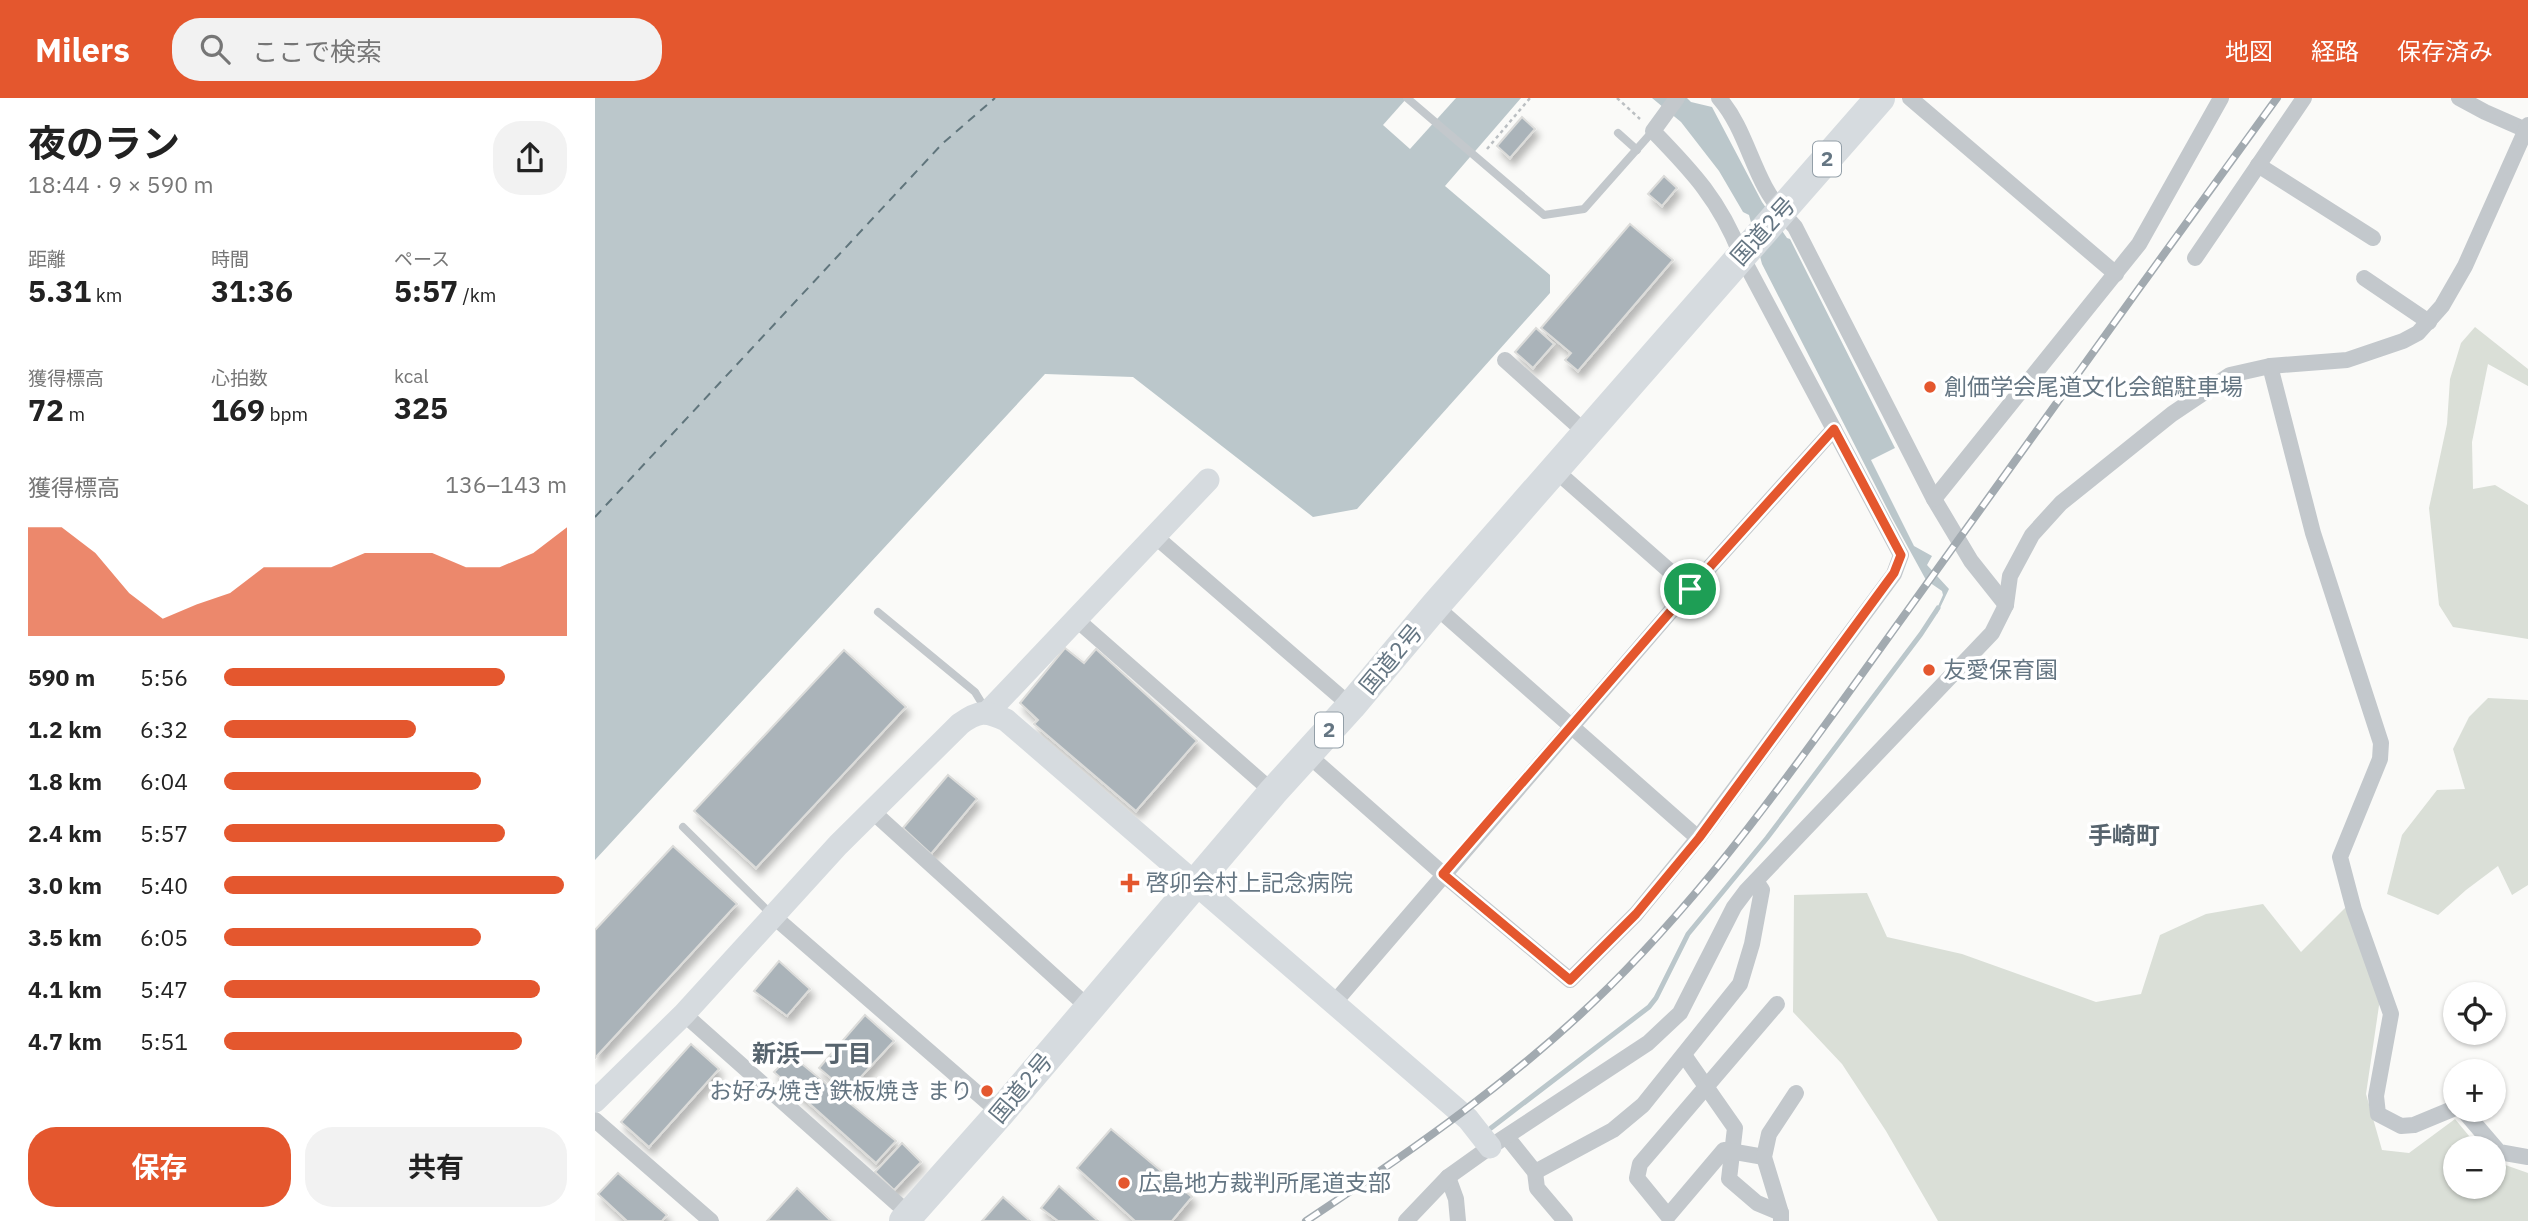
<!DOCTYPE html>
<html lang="ja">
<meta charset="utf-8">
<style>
:root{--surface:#fff;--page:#f2f2f2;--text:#222;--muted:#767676;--accent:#e4572e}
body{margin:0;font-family:"IBM Plex Sans","Noto Sans JP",sans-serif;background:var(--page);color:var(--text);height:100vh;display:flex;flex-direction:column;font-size:26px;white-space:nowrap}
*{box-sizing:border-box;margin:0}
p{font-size:23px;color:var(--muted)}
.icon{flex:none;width:38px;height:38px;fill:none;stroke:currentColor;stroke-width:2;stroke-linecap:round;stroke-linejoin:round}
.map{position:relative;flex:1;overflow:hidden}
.panel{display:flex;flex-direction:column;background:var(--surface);width:595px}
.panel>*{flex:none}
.fabs{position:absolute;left:1848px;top:884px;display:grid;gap:14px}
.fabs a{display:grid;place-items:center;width:63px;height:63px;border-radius:50%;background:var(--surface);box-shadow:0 2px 5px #0004;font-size:35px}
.pin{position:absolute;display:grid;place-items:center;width:60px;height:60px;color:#fff;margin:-30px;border:4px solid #fff;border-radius:50%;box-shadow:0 2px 7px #0007}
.round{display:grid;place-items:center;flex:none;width:74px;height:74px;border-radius:28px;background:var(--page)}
.head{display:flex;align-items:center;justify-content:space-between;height:119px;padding:0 28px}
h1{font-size:38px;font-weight:700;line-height:52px}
.metrics{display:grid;grid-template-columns:repeat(3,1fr);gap:10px;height:119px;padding:7px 28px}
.metrics div{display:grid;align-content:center}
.metrics b{font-size:30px;font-weight:700}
.metrics small{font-size:19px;font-weight:400}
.metrics p{font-size:19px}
.chart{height:196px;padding:14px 28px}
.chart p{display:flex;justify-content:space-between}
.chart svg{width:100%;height:126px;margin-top:7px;fill:var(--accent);opacity:.7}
.primary-button{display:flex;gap:14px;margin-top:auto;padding:14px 28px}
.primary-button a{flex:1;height:80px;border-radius:28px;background:var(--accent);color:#fff;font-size:28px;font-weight:700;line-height:80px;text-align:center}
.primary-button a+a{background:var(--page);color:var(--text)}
ul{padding:0 28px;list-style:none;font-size:23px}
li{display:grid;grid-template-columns:112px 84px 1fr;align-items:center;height:52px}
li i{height:18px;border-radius:9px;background:var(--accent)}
header{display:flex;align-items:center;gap:42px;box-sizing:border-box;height:98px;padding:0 35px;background:var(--accent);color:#fff}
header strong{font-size:33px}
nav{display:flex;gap:38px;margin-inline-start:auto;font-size:24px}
.search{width:490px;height:63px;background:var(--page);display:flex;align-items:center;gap:18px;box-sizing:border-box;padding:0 24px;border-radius:28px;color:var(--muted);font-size:26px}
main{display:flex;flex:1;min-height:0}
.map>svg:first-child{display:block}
</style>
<header>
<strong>Milers</strong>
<div class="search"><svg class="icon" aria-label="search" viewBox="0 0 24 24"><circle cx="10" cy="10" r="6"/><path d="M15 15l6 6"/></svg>ここで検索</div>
<nav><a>地図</a><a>経路</a><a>保存済み</a></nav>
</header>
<main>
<section class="panel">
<div class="head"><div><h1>夜のラン</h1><p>18:44 · 9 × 590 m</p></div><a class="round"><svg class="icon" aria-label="share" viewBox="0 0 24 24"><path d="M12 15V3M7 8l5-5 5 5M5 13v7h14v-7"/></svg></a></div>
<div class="metrics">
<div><p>距離</p><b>5.31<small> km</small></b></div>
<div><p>時間</p><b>31:36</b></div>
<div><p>ペース</p><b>5:57<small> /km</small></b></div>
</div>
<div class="metrics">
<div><p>獲得標高</p><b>72<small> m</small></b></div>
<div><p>心拍数</p><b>169<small> bpm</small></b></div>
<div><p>kcal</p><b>325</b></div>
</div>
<div class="chart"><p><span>獲得標高</span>136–143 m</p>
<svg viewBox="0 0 160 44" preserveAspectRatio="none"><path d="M0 44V6L10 6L20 15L30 29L40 38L50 33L60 29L70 20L80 20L90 20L100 15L110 15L120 15L130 20L140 20L150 15L160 6V44z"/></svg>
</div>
<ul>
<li><b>590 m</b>5:56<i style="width:82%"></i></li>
<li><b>1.2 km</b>6:32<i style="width:56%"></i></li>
<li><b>1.8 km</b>6:04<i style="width:75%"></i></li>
<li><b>2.4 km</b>5:57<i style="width:82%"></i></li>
<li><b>3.0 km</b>5:40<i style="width:99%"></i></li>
<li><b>3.5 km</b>6:05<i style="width:75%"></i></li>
<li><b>4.1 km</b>5:47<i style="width:92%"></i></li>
<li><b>4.7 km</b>5:51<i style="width:87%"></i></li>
</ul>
<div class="primary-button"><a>保存</a><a>共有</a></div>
</section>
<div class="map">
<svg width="1933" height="1123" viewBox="0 0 1933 1123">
<defs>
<filter id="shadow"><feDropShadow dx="4" dy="7" stdDeviation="3.5" flood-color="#0004"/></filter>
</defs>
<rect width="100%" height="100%" fill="#fafaf8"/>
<g fill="#dadfd7">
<polygon points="1880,229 1933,271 1933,288 1893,266 1877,344 1878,391 1900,387 1933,407 1933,541 1858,529 1844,507 1834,410 1852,326 1855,281 1866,245"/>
<polygon points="1893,600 1933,602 1933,787 1917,797 1903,768 1871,792 1843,817 1792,796 1807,737 1842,692 1870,691 1858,651 1874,619"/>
<polygon points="1272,795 1292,839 1367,856 1501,904 1546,896 1565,837 1611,816 1668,806 1706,854 1755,805 1786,894 1771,996 1787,1052 1814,1055 1860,1021 1884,1050 1860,1050 1860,1088 1899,1088 1899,1063 1933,1075 1933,1123 1343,1123 1291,1033 1247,966 1198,914 1199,797"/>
</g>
<g fill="#bbc7cb">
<polygon points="0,0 926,0 850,88 955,177 955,195 762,411 718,419 538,279 450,276 0,762"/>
<polygon points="1057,0 1092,0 1096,4 1117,9 1167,104 1192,140 1195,141 1300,350 1276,362 1319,448 1337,458 1332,467 1354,491 1342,516 1340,515 1348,497 1347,493 1331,482 1297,420 1167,166 1154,117 1148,114 1124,73 1086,24"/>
</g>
<polygon fill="#fafaf8" points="812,0 861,0 815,51 788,27"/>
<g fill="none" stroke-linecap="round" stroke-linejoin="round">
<polyline stroke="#bbc7cb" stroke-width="5" points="896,1030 1054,909 1061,900 1093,836 1172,740 1326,536 1343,510"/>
<polyline stroke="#60757c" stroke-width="2" stroke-dasharray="9 7" stroke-linecap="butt" points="0,419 347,46 400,0"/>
</g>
<g fill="#aab3b9" stroke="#dcdcda" stroke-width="2" filter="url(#shadow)">
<polygon points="927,19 940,31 915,60 902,48"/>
<polygon points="1069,78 1082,90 1067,108 1053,96"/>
<polygon points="1035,126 1078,162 983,273 970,262 976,255 946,230"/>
<polygon points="941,230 959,246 938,270 920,254"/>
<polygon points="470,550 489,565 501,551 602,643 541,713 439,626 443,622 425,605"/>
<polygon points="249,552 311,609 161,770 99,713"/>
<polygon points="353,677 382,701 336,756 308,730"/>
<polygon points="78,748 142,806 0,960 0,832"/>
<polygon points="184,863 215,891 192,918 159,893"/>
<polygon points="270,917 299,943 252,994 224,970"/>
<polygon points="96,946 124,971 54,1049 26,1024"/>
<polygon points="196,957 301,1043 281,1065 179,974"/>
<polygon points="516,1031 597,1099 577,1123 540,1123 482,1070"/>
<polygon points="307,1045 326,1064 299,1092 280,1074"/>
<polygon points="23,1075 72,1117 67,1123 32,1123 3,1096"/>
<polygon points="464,1088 503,1123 463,1123 446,1110"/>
<polygon points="202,1090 235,1122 235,1123 172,1123"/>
<polygon points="408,1099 435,1123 387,1123"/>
</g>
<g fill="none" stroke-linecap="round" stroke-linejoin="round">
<g stroke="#bbbfc2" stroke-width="2.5" stroke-dasharray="3.5 3.5" stroke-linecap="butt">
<polyline points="1022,0 1045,21"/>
<polyline points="892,51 935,0"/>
</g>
<g stroke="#c3c8cc" stroke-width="8">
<polyline points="812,0 949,117 989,111 1058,33"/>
<polyline points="1023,35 1042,52"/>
<polyline points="283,514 380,594 391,612"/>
<polyline points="88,729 177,817"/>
</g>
<g stroke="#c3c8cc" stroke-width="16">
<path d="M1124,0c22,25 30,59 46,89 8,15 18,27 30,40l139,272 37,62 35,44"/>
<polyline points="1315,0 1521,176"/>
<polyline points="1864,0 1890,14 1931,32"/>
<polyline points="1663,67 1778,140"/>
<polyline points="1600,160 1709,0"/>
<polyline points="1769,180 1834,224"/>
<polyline points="910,262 991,335"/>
<polyline points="1675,268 1718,435 1786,645 1785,661 1745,759 1759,812 1796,916 1781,998 1783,1016 1806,1028 1819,1027 1860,1010"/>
<polyline points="960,372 1095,491"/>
<polyline points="1339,401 1544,146 1626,0"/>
<polyline points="561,439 756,608"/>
<polyline points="840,508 1103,740"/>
<polyline points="481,521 678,694"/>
<path d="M712,656l136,120 127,106 66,-66 62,-76 196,-264 7,-19 -160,-300c-21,-54 -48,-83 -88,-124l24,-33"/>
<polyline points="277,713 494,910"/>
<polyline points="177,817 405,1015"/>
<polyline points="739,905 1095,491 1239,331"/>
<polyline points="89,916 315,1117"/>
<polyline points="1089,957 1140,1030 1134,1081 1162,1105 1186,1115 1186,1123"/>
<polyline points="1868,1012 1904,1054 1933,1059"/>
<polyline points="0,1022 116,1123"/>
<polyline points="912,1039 940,1074 942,1090 970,1123"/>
<polyline points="1169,1059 1129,1052 1073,1118 1042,1080 1045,1066 1182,906"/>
<polyline points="940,1074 1018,1032 1048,1007 1145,886 1157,846 1167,792 1161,783"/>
<polyline points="853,1079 861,1101 863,1123"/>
<polyline points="1186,1115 1169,1059 1174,1036 1201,995"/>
<polyline points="811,1123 853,1079 895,1049 1053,945 1085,915 1139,809 1151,793 1397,535 1411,507 1415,478 1437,437 1466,405 1577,316 1635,277 1675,268 1752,262 1808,243 1823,235 1847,208 1870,168 1933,27"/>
</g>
<g stroke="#d6dbdf" stroke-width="23">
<polyline points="393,614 613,382"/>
<path d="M0,1003l89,-87 154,-169 122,-121c19,-14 26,-13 46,-4l462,399 22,28"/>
</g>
<polyline stroke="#d6dbdf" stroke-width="30" points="309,1123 405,1015 678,694 756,608 840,508 1285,0"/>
<g stroke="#a2aab0" stroke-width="8">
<path id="rail" d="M711,1123c107,-71 212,-144 303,-234 114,-113 205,-247 299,-377 123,-171 245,-342 369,-512"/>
</g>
<use href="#rail" stroke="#fff" stroke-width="5" stroke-dasharray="16" stroke-linecap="butt"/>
</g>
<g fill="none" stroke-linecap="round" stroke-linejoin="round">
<g stroke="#fff" stroke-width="14">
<polygon id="route" points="1239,331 1306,457 1299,475 1104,740 1041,816 975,882 848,776 1095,491"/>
</g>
<use href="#route" stroke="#e4572e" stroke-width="9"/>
</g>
<g fill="#e4572e" stroke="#fff" stroke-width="2.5">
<circle cx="1335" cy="289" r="7"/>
<circle cx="1334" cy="572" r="7"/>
<path d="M531.5 774.5h7v7h7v7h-7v7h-7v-7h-7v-7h7z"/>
<circle cx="392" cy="993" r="7"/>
<circle cx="529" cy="1085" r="7"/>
</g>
<g text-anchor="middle" stroke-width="7" stroke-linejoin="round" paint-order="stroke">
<g fill="#fff" stroke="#939fa8" stroke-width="2">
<rect x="1218" y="43.5" width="28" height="35" rx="5"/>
<rect x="720" y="614.5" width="28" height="35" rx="5"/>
</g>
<g font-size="21" font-weight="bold" fill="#657683">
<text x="1232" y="68">2</text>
<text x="734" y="639">2</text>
</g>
<g font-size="23" fill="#657683" stroke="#fff">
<text transform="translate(1168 133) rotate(-48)" y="8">国道2号</text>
<text transform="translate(796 561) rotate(-50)" y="8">国道2号</text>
<text transform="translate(426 990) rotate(-50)" y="8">国道2号</text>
</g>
<g font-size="23" fill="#657683" stroke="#fff" text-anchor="start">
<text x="1349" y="297">創価学会尾道文化会館駐車場</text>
<text x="1348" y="580">友愛保育園</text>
<text x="551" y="793">啓卯会村上記念病院</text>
<text x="378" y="1001" text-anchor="end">お好み焼き 鉄板焼き まり</text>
<text x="543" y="1093">広島地方裁判所尾道支部</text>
</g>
<g font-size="24" font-weight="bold" fill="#57646e" stroke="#fff">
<text x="1529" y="746">手崎町</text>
<text x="217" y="964">新浜一丁目</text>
</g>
</g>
</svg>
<div class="fabs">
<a><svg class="icon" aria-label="locate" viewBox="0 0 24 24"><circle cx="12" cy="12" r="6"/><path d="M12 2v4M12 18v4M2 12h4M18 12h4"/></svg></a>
<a>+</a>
<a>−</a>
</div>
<div class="pin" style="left:1095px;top:491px;background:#1e9e55"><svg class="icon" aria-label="arrive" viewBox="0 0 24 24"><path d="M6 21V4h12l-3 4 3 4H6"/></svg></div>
</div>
</main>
